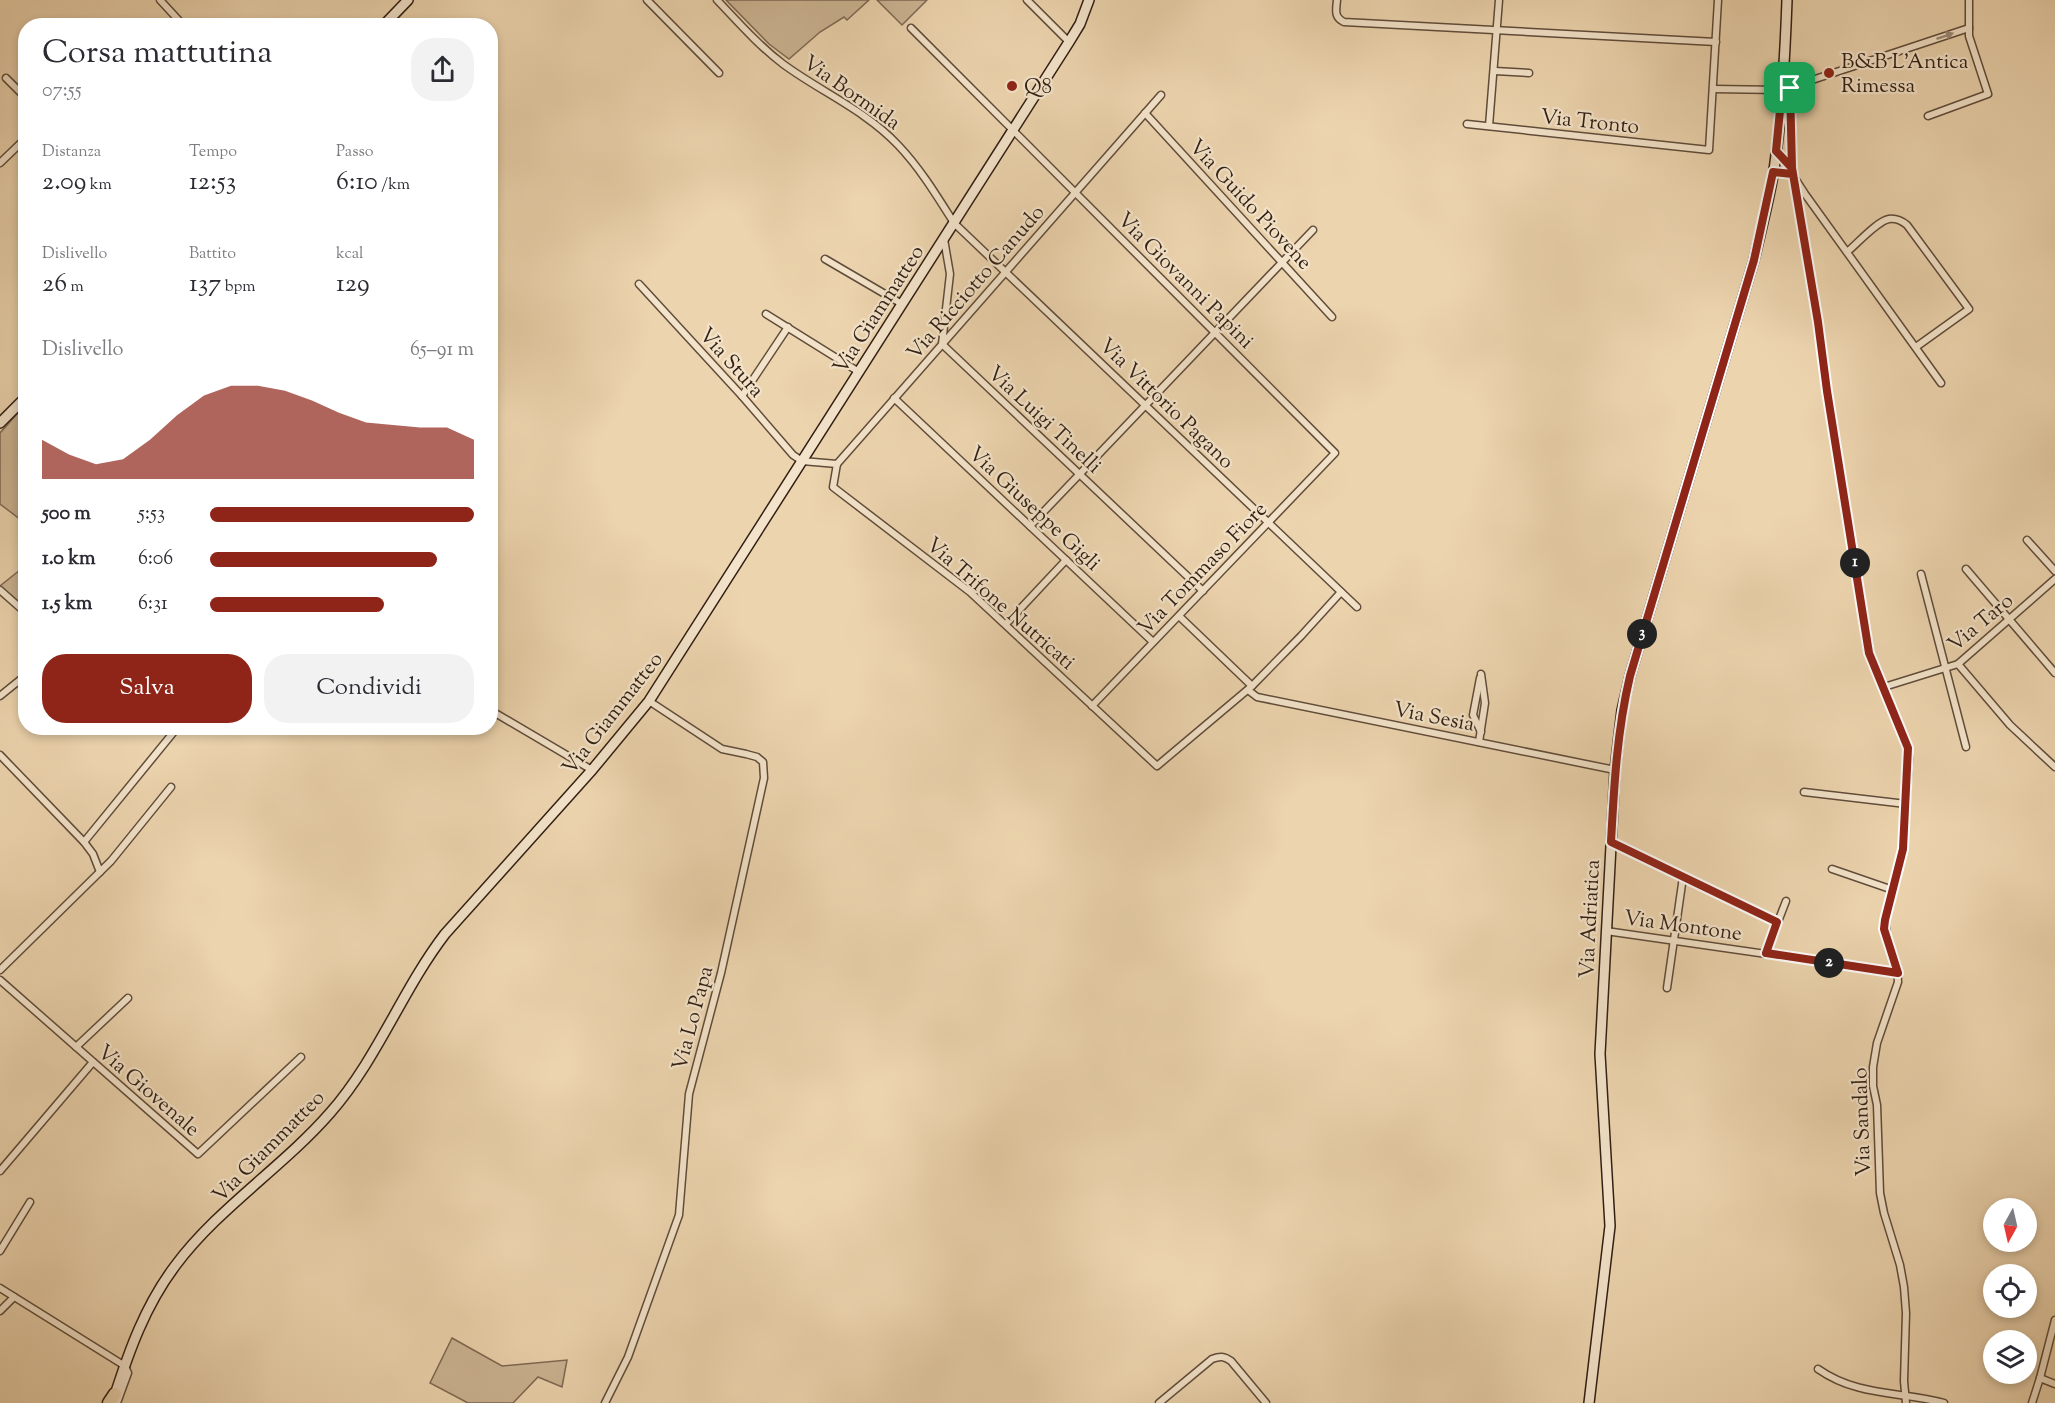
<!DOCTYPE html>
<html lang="it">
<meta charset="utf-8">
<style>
:root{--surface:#fff;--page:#f2f2f3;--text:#2b2b33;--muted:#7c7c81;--accent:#8f2418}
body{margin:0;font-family:"Sorts Mill Goudy",serif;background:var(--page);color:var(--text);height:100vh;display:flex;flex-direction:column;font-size:22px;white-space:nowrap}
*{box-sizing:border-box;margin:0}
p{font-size:20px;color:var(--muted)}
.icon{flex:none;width:33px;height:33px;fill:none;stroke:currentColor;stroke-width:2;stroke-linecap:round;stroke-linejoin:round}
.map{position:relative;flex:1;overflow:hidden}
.drawer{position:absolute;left:18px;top:18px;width:480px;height:717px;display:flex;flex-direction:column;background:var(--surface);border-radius:24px;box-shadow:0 3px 9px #0003}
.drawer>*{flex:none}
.needle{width:39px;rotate:188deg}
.tools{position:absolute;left:1983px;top:1198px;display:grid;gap:12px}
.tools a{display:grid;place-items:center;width:54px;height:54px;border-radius:50%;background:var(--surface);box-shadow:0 3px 9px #0003;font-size:30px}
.pin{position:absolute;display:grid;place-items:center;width:51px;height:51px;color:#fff;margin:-26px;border-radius:12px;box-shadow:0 3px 9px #0006}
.km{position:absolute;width:30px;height:30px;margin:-15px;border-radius:50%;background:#222;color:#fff;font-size:16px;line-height:30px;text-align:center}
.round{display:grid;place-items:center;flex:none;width:63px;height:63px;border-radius:24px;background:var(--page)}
.head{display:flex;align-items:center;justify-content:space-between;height:102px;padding:0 24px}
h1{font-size:33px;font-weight:600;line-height:45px}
.stats{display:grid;grid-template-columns:repeat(3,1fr);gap:9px;height:102px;padding:6px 24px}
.stats div{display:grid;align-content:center}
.stats b{font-size:26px;font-weight:600}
.stats small{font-size:16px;font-weight:400}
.stats p{font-size:16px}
.chart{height:168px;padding:12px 24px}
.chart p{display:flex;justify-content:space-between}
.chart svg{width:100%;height:108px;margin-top:6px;fill:var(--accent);opacity:.7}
.action{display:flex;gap:12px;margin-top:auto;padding:12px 24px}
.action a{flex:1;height:69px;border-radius:24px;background:var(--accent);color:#fff;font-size:24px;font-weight:600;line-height:69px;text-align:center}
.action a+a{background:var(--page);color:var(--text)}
ul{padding:0 24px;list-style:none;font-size:20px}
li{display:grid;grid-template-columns:96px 72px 1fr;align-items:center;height:45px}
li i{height:15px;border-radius:8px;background:var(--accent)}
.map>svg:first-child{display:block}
</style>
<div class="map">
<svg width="2055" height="1403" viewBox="0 0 2055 1403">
<rect width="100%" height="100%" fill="#ecd4ae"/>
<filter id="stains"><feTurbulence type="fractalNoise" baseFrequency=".00333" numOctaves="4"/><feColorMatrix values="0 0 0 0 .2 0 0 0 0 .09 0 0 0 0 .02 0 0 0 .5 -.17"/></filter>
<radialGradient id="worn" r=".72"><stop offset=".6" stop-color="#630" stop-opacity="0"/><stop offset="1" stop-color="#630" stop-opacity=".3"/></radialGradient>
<g fill="#ccb594" stroke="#7e6a54" stroke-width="1.5">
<polygon points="726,0 869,0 847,20 844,17 820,32 789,59 769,44"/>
<polygon points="877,0 927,0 902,25"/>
<polygon points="25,405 25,523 0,504 0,433"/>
<polygon points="25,566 25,607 0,586"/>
<polygon points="452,1338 502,1366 567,1360 562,1387 538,1377 513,1403 468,1403 430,1383"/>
</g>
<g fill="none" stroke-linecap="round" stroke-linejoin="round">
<g stroke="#604c3a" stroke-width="9">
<g id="street">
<polyline points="160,0 184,26"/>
<polyline points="647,0 719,73"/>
<path d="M717,0c21,22 41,45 66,64 38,28 82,46 115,81 22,23 39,51 56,78l403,384"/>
<polyline points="1027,0 1069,42"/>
<path d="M1337,0c-1,11 -3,17 7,22l372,20"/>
<polyline points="911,28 1335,453 1092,706"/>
<polyline points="1786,69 1790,88 1792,174 1818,322 1827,391 1869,653 1906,741 1909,758 1903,849 1885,920 1887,938 1897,966 1898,982 1877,1043 1873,1067 1873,1086 1877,1105 1880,1193 1884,1213 1900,1265 1904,1287 1906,1313 1904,1381 1906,1403"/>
<polyline points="1495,71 1529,73"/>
<polyline points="6,78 26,98"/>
<polyline points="1713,89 1782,90 1969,28"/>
<polyline points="1145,113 1332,317"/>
<polyline points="1928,116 1988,94 1969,36 1969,0"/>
<polyline points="1467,124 1709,150 1718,0"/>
<polyline points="1489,126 1499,0"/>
<polyline points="1776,151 1791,167"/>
<polyline points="0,163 26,138"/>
<polyline points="1773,172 1792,174"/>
<polyline points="1794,177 1805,194 1941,383"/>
<polyline points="944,239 950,274 942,344 1203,591"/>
<path d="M1847,252c10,-8 30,-31 42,-33 8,-1 13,2 18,6l62,84 -53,38"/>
<polyline points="825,259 902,304"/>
<polyline points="639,284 742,396 793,455 802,461 837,464 1161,95"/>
<polyline points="766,314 859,372"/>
<polyline points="742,396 788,327"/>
<polyline points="894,398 1153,642"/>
<polyline points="837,464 833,487 970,592 1157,766 1252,686 1301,636 1341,592"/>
<polyline points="1030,526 1313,230"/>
<polyline points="2027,540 2055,571"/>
<polyline points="1966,569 2055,673"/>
<polyline points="1921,574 1966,747"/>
<polyline points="0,590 26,613"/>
<polyline points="1179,616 1252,686"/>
<polyline points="1006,624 1066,560"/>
<polyline points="1958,664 2010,725 2055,767"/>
<polyline points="1480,678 1473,715 1481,732"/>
<polyline points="1884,687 1958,664 2055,579"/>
<polyline points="1248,690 1257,697 1615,770"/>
<polyline points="0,696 26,675"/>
<polyline points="490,710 592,770"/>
<polyline points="1479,742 1485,703 1481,674"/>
<polyline points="0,755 84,842 93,854 100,872"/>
<polyline points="1804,792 1906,804"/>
<polyline points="84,842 177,728"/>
<polyline points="1611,842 1777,922"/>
<polyline points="1832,869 1893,890"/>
<polyline points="1606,931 1898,973"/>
<polyline points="1766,953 1786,901"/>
<polyline points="0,970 111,861 171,787"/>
<polyline points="0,980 198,1154 301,1057"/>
<polyline points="1667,988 1683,877"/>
<polyline points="76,1047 128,998"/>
<polyline points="0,1171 93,1062"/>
<polyline points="0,1251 30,1202"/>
<polyline points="0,1288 125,1366 128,1373 117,1403"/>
<polyline points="0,1311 14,1297"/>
<path d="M1818,1369c40,28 82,22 126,34"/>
<polyline points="2040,1378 2055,1320"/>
<polyline points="605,1403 628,1357 679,1215 689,1094 721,973 764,778 763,762 757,757 746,754 722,749 649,701"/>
<path d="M1159,1403l53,-44c8,-3 12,-3 19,2l35,42"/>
<polyline points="2032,1403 2040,1378 2055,1384"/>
</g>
</g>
<g stroke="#311f13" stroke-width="12">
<g id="secondary">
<polyline points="383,26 408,0"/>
<polyline points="0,423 26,397"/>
<path d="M114,1398c15,-47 31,-92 61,-132 43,-58 107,-98 155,-153 47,-53 72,-123 115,-179l147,-164 57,-69 420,-659 11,-18 9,-24"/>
<path d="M1589,1403l21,-177 -10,-172 15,-284 7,-60 8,-34 124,-416c7,-30 15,-60 20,-90 8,-56 11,-113 13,-170"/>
</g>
</g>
<g stroke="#311f13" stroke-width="15">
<polyline id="highway" points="109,1403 115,1394"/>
</g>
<use href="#street" stroke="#f3e3ca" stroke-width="6"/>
<use href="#secondary" stroke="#f3e3ca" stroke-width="9"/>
<use href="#highway" stroke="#ecd4ae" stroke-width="12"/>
</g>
<defs><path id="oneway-solid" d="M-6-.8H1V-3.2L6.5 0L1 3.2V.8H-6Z" transform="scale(1.5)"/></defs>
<use fill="#9c8b78" href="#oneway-solid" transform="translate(1945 36) rotate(-19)"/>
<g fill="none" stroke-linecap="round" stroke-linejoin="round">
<g stroke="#fff" stroke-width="12">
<path id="route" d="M1790,88l-8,2 -6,61 16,17 26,154 9,69 42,262 39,95 -5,101 -18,71 -1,9 14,44 -132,-20 11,-31 -166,-80c3,-56 6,-111 19,-166l124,-416 19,-88 19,2v-6l-2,-80"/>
</g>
<use href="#route" stroke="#8f2418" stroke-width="8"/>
</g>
<g fill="#8f2418" stroke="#f3e3ca" stroke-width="2">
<circle cx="1829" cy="73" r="6"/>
<circle cx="1012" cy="86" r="6"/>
</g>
<g text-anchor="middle" stroke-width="4.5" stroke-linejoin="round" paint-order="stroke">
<g font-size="21" fill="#311f13" stroke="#f3e3ca" text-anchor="start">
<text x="1841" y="68">B&amp;B L'Antica<tspan x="1841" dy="24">Rimessa</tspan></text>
<text x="1024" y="93">Q8</text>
</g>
<g font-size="21" fill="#311f13" stroke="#f3e3ca">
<text transform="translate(852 92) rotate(35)" y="7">Via Bormida</text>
<text transform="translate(1590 121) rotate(6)" y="7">Via Tronto</text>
<text transform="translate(1251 204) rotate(47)" y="7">Via Guido Piovene</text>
<text transform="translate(1186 280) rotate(45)" y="7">Via Giovanni Papini</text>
<text transform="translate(975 282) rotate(-49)" y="7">Via Ricciotto Canudo</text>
<text transform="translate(878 309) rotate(-57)" y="7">Via Giammatteo</text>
<text transform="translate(732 362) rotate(48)" y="7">Via Stura</text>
<text transform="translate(1167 403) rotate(44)" y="7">Via Vittorio Pagano</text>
<text transform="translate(1045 419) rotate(43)" y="7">Via Luigi Tinelli</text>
<text transform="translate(1035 508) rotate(43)" y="7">Via Giuseppe Gigli</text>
<text transform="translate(1202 568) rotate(-46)" y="7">Via Tommaso Fiore</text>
<text transform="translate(1001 603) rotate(41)" y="7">Via Trifone Nutricati</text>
<text transform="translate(1980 622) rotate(-40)" y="7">Via Taro</text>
<text transform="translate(612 713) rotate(-52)" y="7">Via Giammatteo</text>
<text transform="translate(1434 716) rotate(11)" y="7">Via Sesia</text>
<text transform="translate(1589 919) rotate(-87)" y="7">Via Adriatica</text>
<text transform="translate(1683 925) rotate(8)" y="7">Via Montone</text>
<text transform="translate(692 1018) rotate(-75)" y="7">Via Lo Papa</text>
<text transform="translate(149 1090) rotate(41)" y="7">Via Giovenale</text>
<text transform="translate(1861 1122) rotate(-92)" y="7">Via Sandalo</text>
<text transform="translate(268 1146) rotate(-45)" y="7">Via Giammatteo</text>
</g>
</g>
<rect width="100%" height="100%" filter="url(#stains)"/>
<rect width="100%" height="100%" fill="url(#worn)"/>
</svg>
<div class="tools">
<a><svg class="needle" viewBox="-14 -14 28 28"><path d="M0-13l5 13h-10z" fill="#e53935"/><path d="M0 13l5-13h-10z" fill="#7c7c81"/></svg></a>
<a><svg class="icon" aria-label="locate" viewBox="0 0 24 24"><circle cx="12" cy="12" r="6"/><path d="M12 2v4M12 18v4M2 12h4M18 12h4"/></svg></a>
<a><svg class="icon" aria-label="layers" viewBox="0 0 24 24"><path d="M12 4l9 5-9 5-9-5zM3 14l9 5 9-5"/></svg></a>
</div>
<div class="pin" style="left:1790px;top:88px;background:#1e9e55"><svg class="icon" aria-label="arrive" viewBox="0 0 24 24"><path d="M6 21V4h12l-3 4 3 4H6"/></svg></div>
<b class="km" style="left:1855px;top:563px">1</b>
<b class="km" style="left:1829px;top:963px">2</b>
<b class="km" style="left:1642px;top:634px">3</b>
<section class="drawer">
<div class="head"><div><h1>Corsa mattutina</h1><p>07:55</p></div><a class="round"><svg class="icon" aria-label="share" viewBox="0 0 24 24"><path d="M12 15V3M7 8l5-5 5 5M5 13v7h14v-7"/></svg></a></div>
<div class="stats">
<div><p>Distanza</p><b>2.09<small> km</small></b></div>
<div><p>Tempo</p><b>12:53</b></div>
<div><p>Passo</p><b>6:10<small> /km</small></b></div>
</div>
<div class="stats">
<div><p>Dislivello</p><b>26<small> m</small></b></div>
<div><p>Battito</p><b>137<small> bpm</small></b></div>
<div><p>kcal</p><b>129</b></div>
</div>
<div class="chart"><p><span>Dislivello</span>65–91 m</p>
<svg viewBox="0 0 160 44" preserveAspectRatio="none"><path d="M0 44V28L10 34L20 38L30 36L40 28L50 18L60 10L70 6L80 6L90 8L100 12L110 17L120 21L130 22L140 23L150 23L160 28V44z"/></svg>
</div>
<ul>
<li><b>500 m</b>5:53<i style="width:100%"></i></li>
<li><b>1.0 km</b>6:06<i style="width:86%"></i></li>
<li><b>1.5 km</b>6:31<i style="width:66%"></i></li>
</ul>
<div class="action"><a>Salva</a><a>Condividi</a></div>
</section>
</div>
